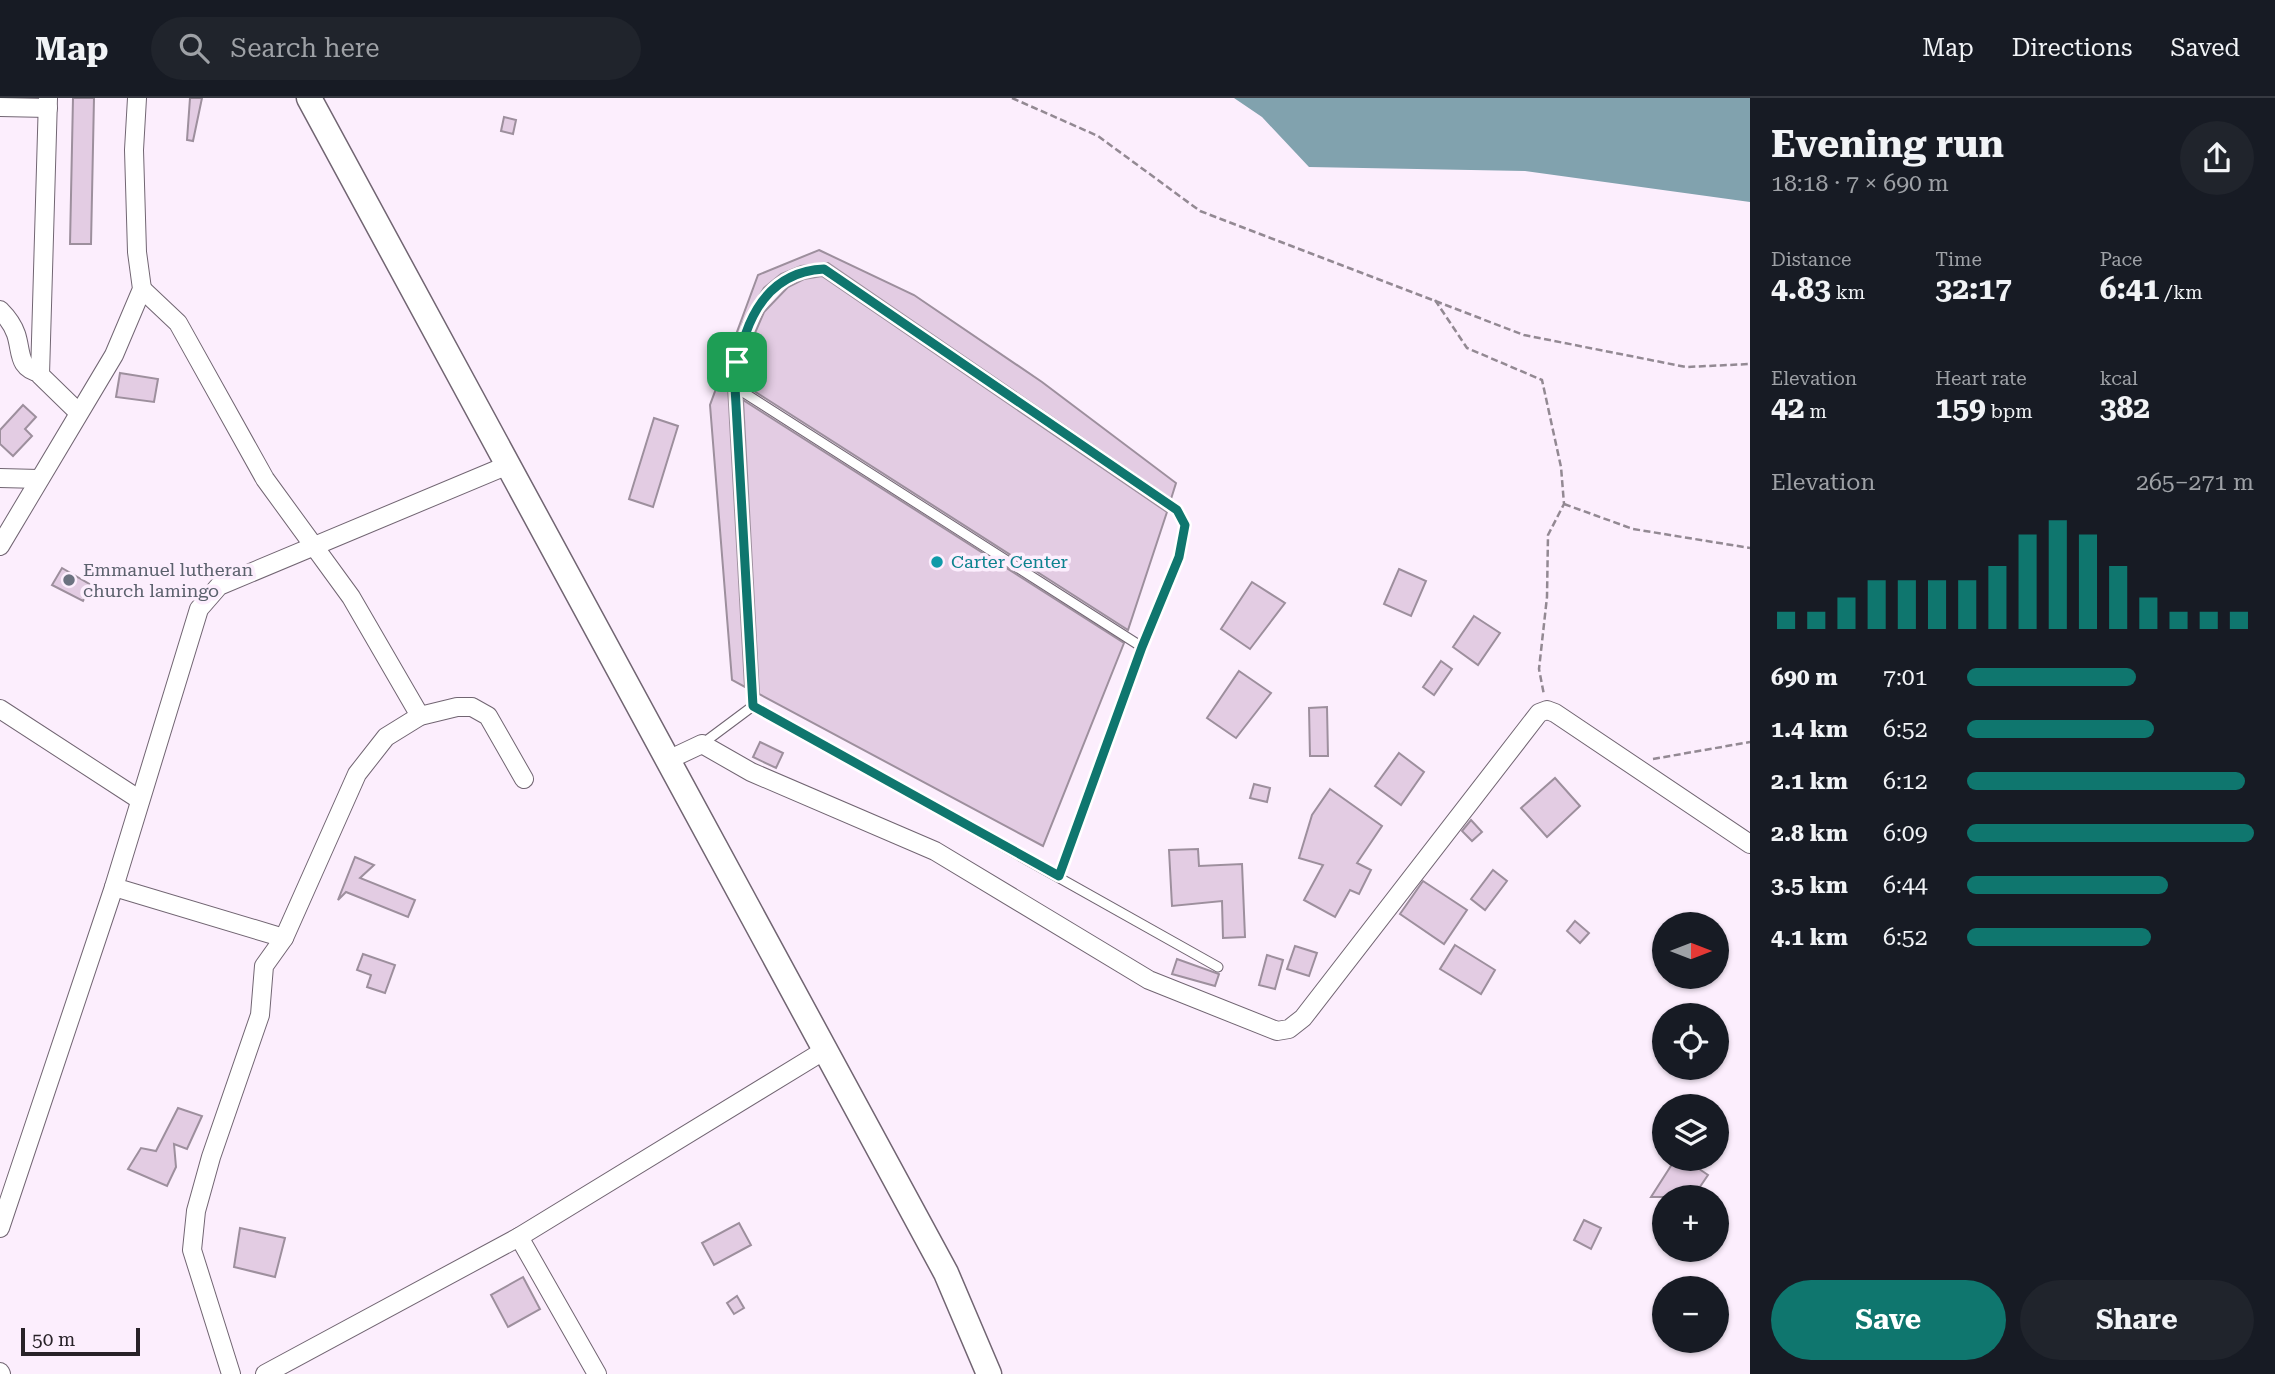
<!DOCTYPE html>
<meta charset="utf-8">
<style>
:root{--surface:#171b24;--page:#20242c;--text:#f1f3f6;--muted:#9ea1a6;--line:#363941;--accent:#0f766e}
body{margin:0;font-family:"Roboto Serif",serif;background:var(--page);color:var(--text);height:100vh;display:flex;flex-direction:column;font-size:26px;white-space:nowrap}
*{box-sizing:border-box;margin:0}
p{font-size:23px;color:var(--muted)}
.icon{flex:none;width:38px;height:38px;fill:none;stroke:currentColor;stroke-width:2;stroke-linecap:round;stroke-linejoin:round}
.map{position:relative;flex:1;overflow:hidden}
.drawer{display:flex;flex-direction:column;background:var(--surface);width:525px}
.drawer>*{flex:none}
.needle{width:46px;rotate:90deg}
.fabs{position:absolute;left:1652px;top:814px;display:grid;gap:14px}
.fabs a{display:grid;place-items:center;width:77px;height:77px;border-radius:50%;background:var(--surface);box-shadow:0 2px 5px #0004;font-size:35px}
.scale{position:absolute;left:21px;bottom:18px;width:119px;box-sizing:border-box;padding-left:7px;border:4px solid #282228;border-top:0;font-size:19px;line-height:24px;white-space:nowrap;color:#282228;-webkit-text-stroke:5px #fceefd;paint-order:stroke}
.pin{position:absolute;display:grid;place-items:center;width:60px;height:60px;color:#fff;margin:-30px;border-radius:14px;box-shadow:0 4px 10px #0006}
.round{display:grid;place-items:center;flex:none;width:74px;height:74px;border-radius:37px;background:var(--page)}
.head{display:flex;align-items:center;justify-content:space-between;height:119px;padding:0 21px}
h1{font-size:38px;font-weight:700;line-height:52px}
.figures{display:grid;grid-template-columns:repeat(3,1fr);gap:10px;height:119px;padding:7px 21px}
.figures div{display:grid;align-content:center}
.figures b{font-size:30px;font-weight:700}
.figures small{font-size:19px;font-weight:400}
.figures p{font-size:19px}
.chart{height:196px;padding:14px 21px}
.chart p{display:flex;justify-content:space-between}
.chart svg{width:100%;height:126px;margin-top:7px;stroke:var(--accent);stroke-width:6}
.primary-button{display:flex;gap:14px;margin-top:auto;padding:14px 21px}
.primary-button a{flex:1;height:80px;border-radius:42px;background:var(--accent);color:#fff;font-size:28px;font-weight:700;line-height:80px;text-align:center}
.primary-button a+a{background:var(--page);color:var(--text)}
ul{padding:0 21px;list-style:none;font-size:23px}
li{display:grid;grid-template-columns:112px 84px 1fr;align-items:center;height:52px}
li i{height:18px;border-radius:9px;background:var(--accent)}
header{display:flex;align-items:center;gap:42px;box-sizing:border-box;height:98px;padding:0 35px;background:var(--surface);border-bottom:2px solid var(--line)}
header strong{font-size:33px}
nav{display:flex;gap:38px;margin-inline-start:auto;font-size:24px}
.search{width:490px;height:63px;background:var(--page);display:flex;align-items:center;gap:18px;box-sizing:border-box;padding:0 24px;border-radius:38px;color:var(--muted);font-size:26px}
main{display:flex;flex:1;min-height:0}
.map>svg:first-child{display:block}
</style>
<header>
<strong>Map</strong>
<div class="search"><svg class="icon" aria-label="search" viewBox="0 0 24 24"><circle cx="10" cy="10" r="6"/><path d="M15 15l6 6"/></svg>Search here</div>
<nav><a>Map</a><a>Directions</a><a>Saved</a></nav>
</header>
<main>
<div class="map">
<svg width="1750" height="1276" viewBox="0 0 1750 1276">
<rect width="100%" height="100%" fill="#fceefd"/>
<polygon fill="#81a2ae" points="1234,0 1750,0 1750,104 1525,73 1309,69 1262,19"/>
<g fill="#e3cce3" stroke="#9d8f9d" stroke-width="2">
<polygon points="73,0 94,0 91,146 70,146"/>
<polygon points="190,0 202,0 193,43 187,42"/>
<polygon points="504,19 516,22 513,36 501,33"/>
<polygon points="819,152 914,197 1042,284 1176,385 1171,401 828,165 801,168 781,176 764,190 743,225 728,288 745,589 732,582 710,307 758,177"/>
<polygon points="822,178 1167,414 1128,532 743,286 749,249 764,214 788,189 804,181"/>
<polygon points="120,275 158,281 154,304 116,299"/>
<polygon points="743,302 1124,545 1043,748 759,596"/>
<polygon points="23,307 36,319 25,331 32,338 13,358 0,346 0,332"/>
<polygon points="654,320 678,328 653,409 629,401"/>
<polygon points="62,470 91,487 83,503 52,487"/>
<polygon points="1399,471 1426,483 1411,518 1384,506"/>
<polygon points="1252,484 1285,505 1250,551 1221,531"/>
<polygon points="1474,518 1500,535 1478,567 1453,549"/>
<polygon points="1441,563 1452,571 1434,597 1423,589"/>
<polygon points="1239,573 1271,595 1236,640 1207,620"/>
<polygon points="1327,609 1328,658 1310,658 1309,610"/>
<polygon points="760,644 783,655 776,670 753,659"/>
<polygon points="1399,655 1424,674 1401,707 1375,688"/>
<polygon points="1555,680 1580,708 1547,739 1521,710"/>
<polygon points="1254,686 1270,690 1267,704 1250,700"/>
<polygon points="1330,691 1382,728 1357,765 1371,772 1359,796 1350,792 1335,819 1304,802 1323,767 1299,760 1312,717"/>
<polygon points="1471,722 1482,734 1472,743 1462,733"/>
<polygon points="1198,751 1199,768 1242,766 1245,839 1223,840 1222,803 1172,808 1169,752"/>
<polygon points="355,759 374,767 360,780 415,802 408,819 346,794 338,802"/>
<polygon points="1493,772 1507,783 1485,812 1471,801"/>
<polygon points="1423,783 1467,812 1444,846 1400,816"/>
<polygon points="1575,823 1589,835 1580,845 1567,833"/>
<polygon points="1455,847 1495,872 1481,896 1440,871"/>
<polygon points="1295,848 1317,855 1309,878 1287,871"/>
<polygon points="363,856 395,867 385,895 367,889 371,877 357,872"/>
<polygon points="1267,857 1283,862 1275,891 1259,887"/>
<polygon points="1177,861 1219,876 1215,888 1172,876"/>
<polygon points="178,1010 202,1018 187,1051 174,1046 176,1069 167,1088 128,1071 141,1050 156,1053"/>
<polygon points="1676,1060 1683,1060 1708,1077 1693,1099 1651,1099"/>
<polygon points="1584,1122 1601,1130 1591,1151 1574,1142"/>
<polygon points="739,1125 751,1147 714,1167 702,1145"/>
<polygon points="240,1130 285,1140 275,1179 234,1169"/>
<polygon points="523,1179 540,1211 508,1229 491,1197"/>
<polygon points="737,1198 744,1210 734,1216 727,1205"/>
</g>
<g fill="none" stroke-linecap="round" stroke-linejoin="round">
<g stroke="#716572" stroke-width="11">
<g id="service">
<polyline points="735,289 1142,549"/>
<polyline points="753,608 1218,869"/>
<path d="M702,646l51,-38 -18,-319c6,-55 25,-116 89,-118l353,242 8,14 -6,32 -37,90 -83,229"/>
</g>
</g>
<g stroke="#716572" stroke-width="20">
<g id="minor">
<polyline points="48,0 40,277 78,314"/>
<polyline points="0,9 48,10"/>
<polyline points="142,191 178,225 265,381 351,499 420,618"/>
<path d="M0,212c7,7 13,15 16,24 6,18 1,34 24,39"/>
<polyline points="0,380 39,381"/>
<polyline points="0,448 114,257 142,191 137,154 134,52 137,0"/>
<polyline points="0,611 140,702"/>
<polyline points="668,662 702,646 751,674 935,753 1149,882 1277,933 1289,931 1303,920 1539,615 1547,612 1555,615 1750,746"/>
<polyline points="284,840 114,789 199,511 219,488 508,367"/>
<polyline points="0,1130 114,789"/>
<polyline points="519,1139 597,1276"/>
<polyline points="0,1274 1,1276"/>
<polyline points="231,1276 192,1152 196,1113 211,1059 260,917 264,868 284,840 357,676 386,639 420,618 457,609 472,609 488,618 524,681"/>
<polyline points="265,1276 519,1139 825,952"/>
</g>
</g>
<g stroke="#716572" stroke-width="27">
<polyline id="secondary" points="309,0 946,1175 989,1276"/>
</g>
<g stroke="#938993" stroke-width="2.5" stroke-dasharray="7 3.5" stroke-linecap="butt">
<polyline points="1012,0 1098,38 1200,113 1524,237 1686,269 1750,266"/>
<polyline points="1435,202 1467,250 1542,282 1561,369 1564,406 1548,437 1547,499 1539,571 1544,597"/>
<polyline points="1564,406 1633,431 1750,450"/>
<polyline points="1653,661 1750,644"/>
</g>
<use href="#service" stroke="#fff" stroke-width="9"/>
<use href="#minor" stroke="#fff" stroke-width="18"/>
<use href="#secondary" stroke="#fff" stroke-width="24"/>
</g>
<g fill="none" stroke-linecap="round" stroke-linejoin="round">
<g stroke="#fff" stroke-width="14">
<path id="route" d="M824,171l353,241 8,15 -6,32 -37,90 -83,229 -306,-170 -18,-319c5,-55 25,-115 89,-118z"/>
</g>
<use href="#route" stroke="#0f766e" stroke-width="9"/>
</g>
<circle fill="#0f9aa8" stroke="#fceefd" stroke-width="2.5" cx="937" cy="464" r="7"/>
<circle fill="#6b7280" stroke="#fceefd" stroke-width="2.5" cx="69" cy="482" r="7"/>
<g text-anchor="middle" stroke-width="7" stroke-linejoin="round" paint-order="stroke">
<g font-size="18" fill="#0d838f" stroke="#fceefd" text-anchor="start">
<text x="951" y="470">Carter Center</text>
</g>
<g font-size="18" fill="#5b616d" stroke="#fceefd" text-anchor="start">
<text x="83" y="478">Emmanuel lutheran<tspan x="83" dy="21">church lamingo</tspan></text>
</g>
</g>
</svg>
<div class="fabs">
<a><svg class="needle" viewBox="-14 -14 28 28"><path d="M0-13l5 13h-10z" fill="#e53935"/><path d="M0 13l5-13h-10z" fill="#9ea1a6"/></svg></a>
<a><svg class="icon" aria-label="locate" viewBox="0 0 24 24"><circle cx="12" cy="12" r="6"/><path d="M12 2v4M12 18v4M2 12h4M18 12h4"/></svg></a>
<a><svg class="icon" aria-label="layers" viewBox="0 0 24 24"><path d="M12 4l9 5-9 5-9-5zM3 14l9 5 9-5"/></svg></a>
<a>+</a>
<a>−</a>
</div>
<div class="scale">50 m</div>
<div class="pin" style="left:737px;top:264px;background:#1e9e55"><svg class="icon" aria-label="arrive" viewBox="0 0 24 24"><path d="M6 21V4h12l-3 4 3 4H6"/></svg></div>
</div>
<section class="drawer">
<div class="head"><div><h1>Evening run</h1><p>18:18 · 7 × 690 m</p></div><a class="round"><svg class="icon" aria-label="share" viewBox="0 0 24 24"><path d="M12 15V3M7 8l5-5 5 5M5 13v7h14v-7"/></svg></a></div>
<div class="figures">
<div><p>Distance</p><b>4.83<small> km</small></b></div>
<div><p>Time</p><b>32:17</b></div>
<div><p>Pace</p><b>6:41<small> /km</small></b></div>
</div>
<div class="figures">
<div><p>Elevation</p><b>42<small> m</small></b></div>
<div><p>Heart rate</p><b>159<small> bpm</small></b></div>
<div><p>kcal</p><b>382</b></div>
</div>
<div class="chart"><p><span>Elevation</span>265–271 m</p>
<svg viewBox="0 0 160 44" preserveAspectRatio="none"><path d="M5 44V38M15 44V38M25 44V33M35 44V27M45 44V27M55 44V27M65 44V27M75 44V22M85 44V11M95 44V6M105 44V11M115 44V22M125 44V33M135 44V38M145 44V38M155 44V38"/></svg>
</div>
<ul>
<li><b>690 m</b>7:01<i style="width:59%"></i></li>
<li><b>1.4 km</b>6:52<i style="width:65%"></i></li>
<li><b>2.1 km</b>6:12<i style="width:97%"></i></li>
<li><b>2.8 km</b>6:09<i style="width:100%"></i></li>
<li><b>3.5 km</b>6:44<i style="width:70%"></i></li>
<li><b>4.1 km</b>6:52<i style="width:64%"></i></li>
</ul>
<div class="primary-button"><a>Save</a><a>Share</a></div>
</section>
</main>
